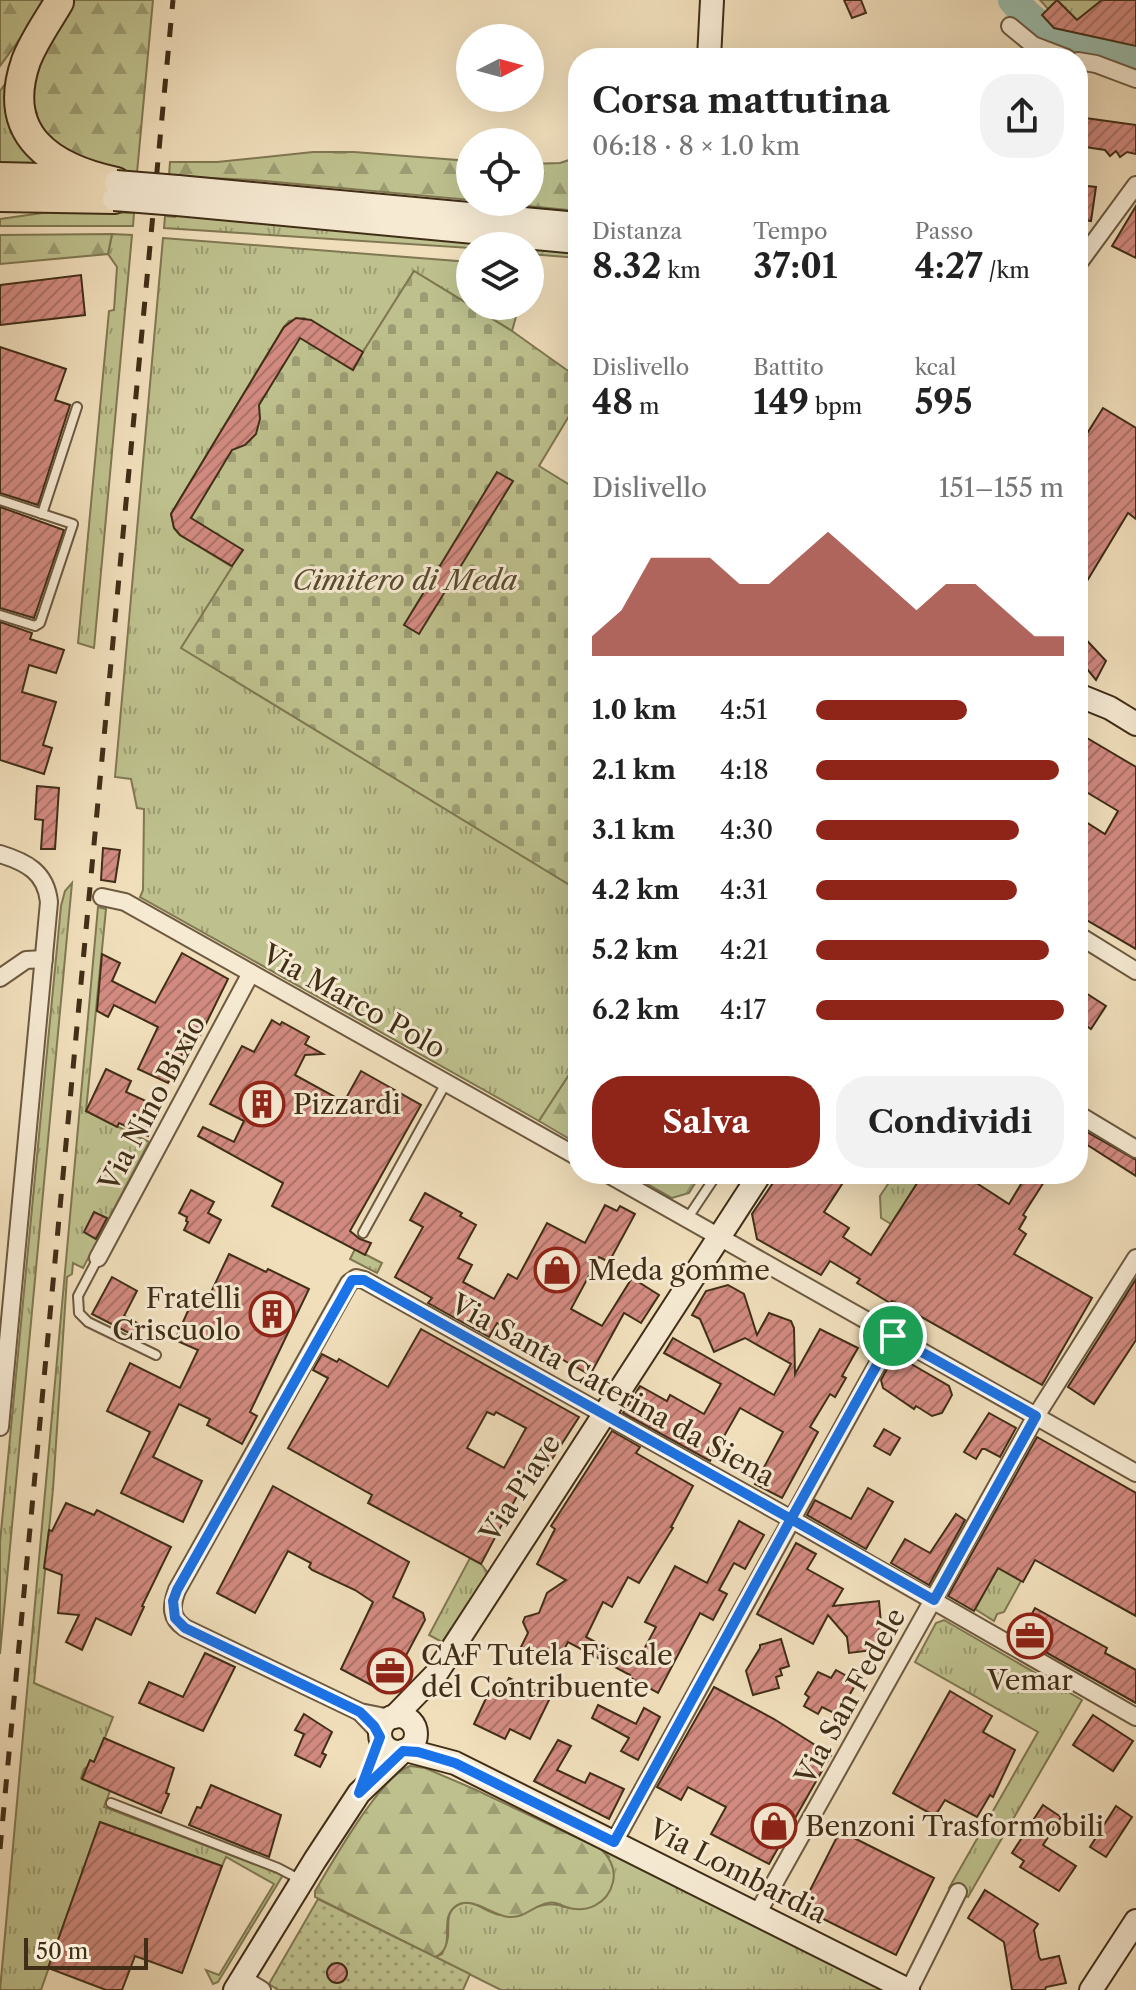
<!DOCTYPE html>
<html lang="it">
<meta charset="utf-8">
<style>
:root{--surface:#fff;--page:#f2f2f2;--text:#222;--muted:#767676;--accent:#8f2418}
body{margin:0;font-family:"Libre Caslon Text",serif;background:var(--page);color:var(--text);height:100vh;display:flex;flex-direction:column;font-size:30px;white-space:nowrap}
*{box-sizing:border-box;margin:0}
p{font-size:26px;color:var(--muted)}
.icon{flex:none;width:44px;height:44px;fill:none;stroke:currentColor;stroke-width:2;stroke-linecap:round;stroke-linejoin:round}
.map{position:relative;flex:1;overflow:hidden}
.sheet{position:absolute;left:568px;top:48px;width:520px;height:1136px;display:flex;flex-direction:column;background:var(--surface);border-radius:32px;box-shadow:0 8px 32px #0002}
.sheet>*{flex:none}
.needle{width:52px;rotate:84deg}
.tools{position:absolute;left:456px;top:24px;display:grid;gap:16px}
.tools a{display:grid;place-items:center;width:88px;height:88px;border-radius:50%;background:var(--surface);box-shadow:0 8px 32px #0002;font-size:40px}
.scale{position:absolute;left:24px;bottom:20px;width:124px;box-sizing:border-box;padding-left:8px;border:4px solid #412e17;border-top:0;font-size:22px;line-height:28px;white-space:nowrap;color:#412e17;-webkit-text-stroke:6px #f6ead3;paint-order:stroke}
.pin{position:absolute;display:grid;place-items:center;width:68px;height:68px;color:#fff;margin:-34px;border:4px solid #fff;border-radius:50%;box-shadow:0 2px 8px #0007}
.round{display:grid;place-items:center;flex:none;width:84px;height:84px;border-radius:32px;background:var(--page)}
.headline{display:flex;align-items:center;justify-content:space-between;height:136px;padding:0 24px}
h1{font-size:36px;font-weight:700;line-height:60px}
.figures{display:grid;grid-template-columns:repeat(3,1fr);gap:12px;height:136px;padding:8px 24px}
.figures div{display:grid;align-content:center}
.figures b{font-size:34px;font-weight:700}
.figures small{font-size:22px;font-weight:400}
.figures p{font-size:22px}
.chart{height:224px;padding:16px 24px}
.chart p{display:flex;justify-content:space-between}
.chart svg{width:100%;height:144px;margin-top:8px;fill:var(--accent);opacity:.7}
.primary-button{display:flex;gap:16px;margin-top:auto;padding:16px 24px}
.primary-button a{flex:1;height:92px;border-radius:32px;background:var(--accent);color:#fff;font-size:32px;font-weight:700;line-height:92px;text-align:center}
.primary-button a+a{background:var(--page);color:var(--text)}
ul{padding:0 24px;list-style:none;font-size:26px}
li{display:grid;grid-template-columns:128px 96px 1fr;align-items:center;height:60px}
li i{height:20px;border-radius:10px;background:var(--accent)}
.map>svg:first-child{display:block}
</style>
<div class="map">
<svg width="1136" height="1990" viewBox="0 0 1136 1990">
<defs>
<pattern id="grass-tufts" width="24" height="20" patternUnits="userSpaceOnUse" patternTransform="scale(2)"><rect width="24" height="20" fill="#bec18e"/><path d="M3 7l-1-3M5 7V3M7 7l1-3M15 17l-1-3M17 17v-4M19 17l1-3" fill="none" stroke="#9c9d73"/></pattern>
<pattern id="forest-firs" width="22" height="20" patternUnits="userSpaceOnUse" patternTransform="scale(2)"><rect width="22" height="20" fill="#bec18e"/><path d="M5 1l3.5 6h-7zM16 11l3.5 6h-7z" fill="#9c9d73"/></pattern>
<pattern id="cemetery-stones" width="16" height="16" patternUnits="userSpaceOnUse" patternTransform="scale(2)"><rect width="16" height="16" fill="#bec18e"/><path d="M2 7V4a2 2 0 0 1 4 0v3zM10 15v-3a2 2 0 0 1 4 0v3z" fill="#9c9d73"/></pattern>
<pattern id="garden-dots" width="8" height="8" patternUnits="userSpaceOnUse" patternTransform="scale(2)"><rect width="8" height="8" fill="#bec18e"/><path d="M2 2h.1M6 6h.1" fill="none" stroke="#9c9d73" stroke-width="1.8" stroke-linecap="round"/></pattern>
<pattern id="building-hatch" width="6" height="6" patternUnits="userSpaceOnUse" patternTransform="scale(2)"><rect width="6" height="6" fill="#d38b81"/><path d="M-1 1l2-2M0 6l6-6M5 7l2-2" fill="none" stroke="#ad7269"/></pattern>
</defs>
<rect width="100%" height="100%" fill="#f1dfbc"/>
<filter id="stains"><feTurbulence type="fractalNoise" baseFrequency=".0025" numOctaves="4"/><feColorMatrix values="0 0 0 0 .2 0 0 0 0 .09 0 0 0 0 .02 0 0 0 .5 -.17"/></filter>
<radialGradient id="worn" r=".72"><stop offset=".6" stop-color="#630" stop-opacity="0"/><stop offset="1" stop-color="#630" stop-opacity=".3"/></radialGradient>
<g fill="url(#grass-tufts)" stroke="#807852" stroke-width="2">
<polygon points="1040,0 1102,0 1077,20 1058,1 1048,9"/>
<polygon points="15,70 43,164 0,167 0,91"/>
<polygon points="56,211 134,213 133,226 0,226 0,219"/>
<polygon points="176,214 524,246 470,246 470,248 164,228 165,216 175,217"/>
<polygon points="112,234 132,235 94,648 78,643 109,311 114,310 117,267 108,254"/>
<polygon points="163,238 470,262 470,305 414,271 363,352 284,327 171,514 180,535 233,566 182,648 578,890 578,1061 539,1121 140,897 143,890 144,809 137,808 131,779 115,777"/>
<polygon points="530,247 578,251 578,258 530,254"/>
<polygon points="471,306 519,306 512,331"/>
<polygon points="72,883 0,1654 0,1542 61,906 65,891"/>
<polygon points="98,907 106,909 86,1111 149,1142 83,1268 73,1263 72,1274 67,1277 53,1489 34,1683 113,1717 95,1763 84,1769 81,1778 110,1791 104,1807 283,1875 218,1982 213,1984 206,1970 219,1975 274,1884 226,1857 222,1866 100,1822 41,1990 0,1990"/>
<polygon points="889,1174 923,1174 891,1224 881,1218 880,1196 890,1181 886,1178"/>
<polygon points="355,1249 382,1263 377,1273 350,1259"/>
<polygon points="470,1558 481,1564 488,1573 442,1642 429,1635"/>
<polygon points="998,1568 1021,1581 1004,1612 997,1614 994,1621 975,1609"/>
<polygon points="944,1620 1082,1700 968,1897 949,1888 1038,1732 915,1662 936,1623"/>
<path d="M601,1849l283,141h-383l-66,-33 7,-3c2,-6 6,-12 6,-18 1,-12 -3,-26 12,-32 14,-6 27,10 41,11 24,2 42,-18 64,-8l44,-50z"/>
</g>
<g fill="url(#forest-firs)" stroke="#807852" stroke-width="2">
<polygon points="0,0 48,0 0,66"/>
<polygon points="74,0 153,0 137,173 117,172 60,153 27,105 46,40"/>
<polygon points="313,152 354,152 470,161 470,200 253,180 169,176 170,162 217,162"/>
<polygon points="578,157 578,211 489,202 530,202 530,164 560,163"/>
<polygon points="112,234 108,254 0,264 0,235"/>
<polygon points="578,1061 578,1144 539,1121"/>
<polygon points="630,1174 701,1174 689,1193 672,1198"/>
<path d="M410,1766l15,2 49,21 127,60c9,9 15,20 12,33 -5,22 -27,32 -47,25 -7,-2 -10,-6 -18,-4 -14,2 -22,15 -39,14 -16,-1 -36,-21 -52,-12 -21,14 2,41 -22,52l-120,-60v-6c17,-28 66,-116 95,-125z"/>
</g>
<polygon fill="url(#cemetery-stones)" stroke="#807852" stroke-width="2" points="414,271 512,331 578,378 578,401 539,466 578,490 578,890 181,648 232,567 180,535 174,528 171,514 284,327 289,321 304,318 363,352"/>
<polygon fill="url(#garden-dots)" stroke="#807852" stroke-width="2" points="318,1899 470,1974 463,1990 278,1990 269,1984"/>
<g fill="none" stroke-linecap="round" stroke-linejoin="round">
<path stroke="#9bbdac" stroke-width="30" d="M1013,0c35,43 73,43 123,55"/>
</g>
<g fill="url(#building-hatch)" stroke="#412e17" stroke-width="2" fill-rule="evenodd">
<polygon points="844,0 861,0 866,13 852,18"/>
<polygon points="1057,0 1077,20 1102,0 1136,0 1136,46 1054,28 1042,15"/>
<polygon points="1078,117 1136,125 1136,154 1127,152 1120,157 1116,151 1110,156 1105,150 1078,146"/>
<polygon points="1078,185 1096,187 1091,221 1078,219"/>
<polygon points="1136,206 1136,258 1112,246"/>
<polygon points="81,275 85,315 0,325 0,285"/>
<polygon points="296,318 311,320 363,352 353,370 300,338 259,405 260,419 256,434 245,445 232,450 191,518 243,550 232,566 180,535 174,528 171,514 284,327"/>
<polygon points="0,347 66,369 55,400 70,405 38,505 0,493"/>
<polygon points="1103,408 1136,428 1136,519 1128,513 1078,596 1078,448"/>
<polygon points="497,472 513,481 419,634 404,625"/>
<polygon points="0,507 64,530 34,618 0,608"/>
<polygon points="0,622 32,633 30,639 64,650 56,673 29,665 22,692 56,702 43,745 52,748 44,774 0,760"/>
<polygon points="1078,631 1106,661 1096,680 1078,658"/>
<polygon points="1087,738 1136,767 1136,949 1078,915 1078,817 1105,834 1118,811 1078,787 1078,753"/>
<polygon points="37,786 59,788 55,849 41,849 43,820 35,819"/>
<polygon points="103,848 120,850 115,882 101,880"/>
<polygon points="182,953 228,979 195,1046 188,1042 168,1083 138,1069 158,1027 114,1005 108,1017 97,1011 102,954 120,963 112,981 155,1003"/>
<polygon points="1078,988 1106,1006 1091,1029 1078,1020"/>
<polygon points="272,1020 280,1025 282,1022 309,1037 305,1044 323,1054 305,1055 295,1075 344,1102 361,1071 421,1105 350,1231 360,1239 371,1243 365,1255 272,1206 283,1183 198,1136 203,1127 234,1142 244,1121 210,1104 242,1046 254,1052"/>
<polygon points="106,1069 131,1081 126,1092 159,1107 148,1136 119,1123 117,1127 86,1111"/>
<polygon points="1078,1127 1136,1160 1136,1176 1078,1139"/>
<polygon points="779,1174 833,1174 844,1181 824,1212 849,1228 843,1237 871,1255 923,1174 985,1174 978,1184 1009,1204 1027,1174 1049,1174 1023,1215 1026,1217 1019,1229 1026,1234 1014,1254 1092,1298 1042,1385 900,1305 892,1301 890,1303 857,1283 860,1279 830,1261 821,1275 757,1239 752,1214"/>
<polygon points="191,1190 214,1202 208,1213 221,1220 209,1243 184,1230 188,1222 186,1221 187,1217 179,1213"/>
<polygon points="425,1193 462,1213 460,1216 476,1225 458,1258 472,1265 463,1282 494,1299 508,1274 517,1279 547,1223 585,1243 605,1205 617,1211 620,1206 635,1214 609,1262 599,1257 571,1309 602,1326 632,1278 659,1295 641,1323 624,1313 590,1375 497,1323 489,1337 428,1303 432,1298 395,1277 423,1227 410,1220"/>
<polygon points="94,1212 107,1218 96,1239 84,1232"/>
<polygon points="229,1254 266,1272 268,1269 309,1289 250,1412 257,1416 242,1444 207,1425 210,1419 179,1404 153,1457 202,1481 183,1522 121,1493 150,1432 107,1411 130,1363 180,1388 198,1350 175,1340 195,1295 207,1301"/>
<polygon points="112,1277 137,1291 124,1316 141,1325 135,1336 92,1314"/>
<polygon points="1136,1279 1136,1340 1094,1404 1068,1387"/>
<polygon points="728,1285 744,1294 757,1335 769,1313 791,1321 794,1328 795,1374 820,1329 858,1348 842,1376 846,1378 835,1397 830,1394 810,1427 818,1432 782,1498 755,1484 783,1432 740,1408 710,1461 623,1413 640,1386 667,1401 670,1395 704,1414 721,1384 664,1353 673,1338 774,1395 791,1364 745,1338 714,1352 700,1319 692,1315 706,1291"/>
<path d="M421,1329l158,88 -34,53 -11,-6 -53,100 -113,-61 4,-8 -84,-47 40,-70 -15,-8 9,-16 15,8 2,-3 49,28zM487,1412l7,3 2,-3 30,16 -22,40 -37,-20z"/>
<polygon points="901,1358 949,1386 952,1395 942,1413 932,1416 916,1406 914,1409 883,1388 881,1380 892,1360"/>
<polygon points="989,1413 1016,1428 1000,1457 985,1449 982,1449 976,1459 964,1452"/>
<polygon points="884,1429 900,1438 890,1455 874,1446"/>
<polygon points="612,1431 640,1447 636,1453 693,1486 671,1527 673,1528 639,1583 628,1577 612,1607 603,1602 586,1637 636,1664 656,1627 645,1622 675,1566 707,1583 739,1521 764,1535 745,1569 734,1563 719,1590 727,1594 713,1620 700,1613 658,1693 629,1677 630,1675 568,1642 555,1666 519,1651 528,1633 523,1622 525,1617 539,1613 547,1593 566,1580 537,1564 555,1529 551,1526"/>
<polygon points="1037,1437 1136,1493 1136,1616 1035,1560 1023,1582 998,1568 974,1611 948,1596"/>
<polygon points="273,1486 409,1562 393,1597 423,1613 425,1620 386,1693 341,1669 373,1602 355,1590 312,1570 309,1567 311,1563 288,1551 255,1613 217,1593"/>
<polygon points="868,1488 893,1502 866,1549 807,1515 815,1500 851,1519"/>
<polygon points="66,1503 94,1515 97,1510 171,1547 142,1606 144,1607 131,1635 96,1618 82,1650 66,1642 79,1615 58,1613 62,1575 44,1568 49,1530 52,1531"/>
<polygon points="956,1514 965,1520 929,1585 891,1563 905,1539 930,1553"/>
<polygon points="796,1543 816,1554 807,1569 843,1589 833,1606 879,1601 881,1623 886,1628 881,1639 882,1649 849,1653 847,1637 828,1615 813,1644 757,1614"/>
<polygon points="1035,1608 1107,1648 1105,1653 1136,1670 1136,1703 1019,1637"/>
<polygon points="781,1639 789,1666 780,1669 782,1675 776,1677 779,1688 753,1695 746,1671 760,1648 760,1645"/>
<polygon points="205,1653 235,1667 203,1731 139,1703 149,1682 183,1697"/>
<polygon points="836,1670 852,1679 854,1687 838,1715 822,1707 818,1714 804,1706 809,1697 805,1694 818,1672 831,1678"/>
<polygon points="509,1678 550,1698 530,1739 510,1729 505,1739 474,1724 489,1692 496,1696 499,1691 503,1692"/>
<polygon points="714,1687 774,1719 831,1755 769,1864 711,1834 726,1807 688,1787 681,1800 657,1787"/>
<polygon points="950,1691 992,1716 983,1732 1015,1750 993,1797 990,1795 977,1817 945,1800 935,1816 893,1793"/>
<polygon points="598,1705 636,1724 644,1708 660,1717 638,1760 621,1751 629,1738 592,1718"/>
<polygon points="304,1714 332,1732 322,1753 326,1755 320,1767 295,1755 304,1734 295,1730"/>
<polygon points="1093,1715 1133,1741 1113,1771 1073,1745"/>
<polygon points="104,1738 174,1768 166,1793 169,1794 161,1813 82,1779 90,1760 94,1762"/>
<polygon points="558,1740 571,1746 557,1770 585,1783 590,1773 624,1789 609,1819 534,1781"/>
<polygon points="211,1785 281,1815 269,1857 189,1825 197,1807 201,1808"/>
<polygon points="1043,1805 1061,1817 1043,1845 1076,1866 1059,1891 1020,1867 1024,1861 1012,1853"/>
<polygon points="1116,1806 1132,1817 1106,1857 1090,1847"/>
<polygon points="100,1822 222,1866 182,1973 135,1956 122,1990 106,1990 48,1968"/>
<polygon points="840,1831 934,1878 896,1955 801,1908"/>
<polygon points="985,1890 1038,1924 1034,1930 1039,1957 1041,1960 1059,1956 1066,1983 1046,1987 1045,1990 1012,1990 1004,1942 968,1918"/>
<circle cx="337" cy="1973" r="10"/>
</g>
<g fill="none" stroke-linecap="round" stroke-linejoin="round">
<g stroke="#6d5a40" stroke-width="12">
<g id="lane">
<polyline points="0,500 73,524 40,623 35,626 0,615"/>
<polyline points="42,514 77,407"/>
<polyline points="687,1219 717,1174"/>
<polyline points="363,1233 446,1083"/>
<polyline points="98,1258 78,1296 79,1313 88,1322 156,1355"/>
<polyline points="111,1803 278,1868 301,1880"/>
</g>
</g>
<g stroke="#6d5a40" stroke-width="20">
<g id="street">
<polyline points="1010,26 1033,45 1067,58"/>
<polyline points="1078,61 1096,64 1136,79"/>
<polyline points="1078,264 1136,185"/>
<path d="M0,854c26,8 46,18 49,48l-49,525"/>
<polyline points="102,897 125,902 578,1157"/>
<polyline points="1078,935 1136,971"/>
<polyline points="0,978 26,960 44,959"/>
<polyline points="1078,1114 1136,1149"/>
<polyline points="608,1174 1136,1473"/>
<polyline points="98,1258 251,973"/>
<polyline points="361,1713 380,1733"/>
<path d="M390,1718l-30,-6 -175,-84c-15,-10 -14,-22 -8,-38l172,-307 7,-5 8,2 427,239 345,198"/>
<polyline points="614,1842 893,1336"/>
<polyline points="757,1914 1036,1416 1136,1258"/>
<polyline points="242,1978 262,1990"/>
<polyline points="909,1990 958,1892"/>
</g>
</g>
<g stroke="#412e17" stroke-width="26">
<g id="secondary">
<polyline points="709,58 712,0"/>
<polyline points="178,187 578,224"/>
<polyline points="177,204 578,242"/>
<polyline points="1078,695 1110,708 1136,724"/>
<circle cx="398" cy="1734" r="18"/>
<polyline points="394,1717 436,1674 760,1174"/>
<polyline points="406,1750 455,1763 908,1990"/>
<polyline points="235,1990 315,1860 359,1793 403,1751"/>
<polyline points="1091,1990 1136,1921"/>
</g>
</g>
<g stroke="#412e17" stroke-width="32">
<g id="highway">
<path d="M59,2c-11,19 -25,38 -33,59 -26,75 26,107 90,121"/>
<polyline points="0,177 84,179"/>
<polyline points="0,197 114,199"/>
</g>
</g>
<use href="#lane" stroke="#f6ead3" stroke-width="8"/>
<use href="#street" stroke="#f6ead3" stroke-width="16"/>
<use href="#secondary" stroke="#f6ead3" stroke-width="22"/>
<use href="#highway" stroke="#f1dfbc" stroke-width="28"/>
<polyline stroke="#412e17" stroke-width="5" stroke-dasharray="14 14" stroke-linecap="butt" points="0,1849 173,0"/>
<g stroke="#412e17" stroke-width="26" stroke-linecap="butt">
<g id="secondary-bridge">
<polyline points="116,182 178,187"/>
<polyline points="114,199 177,204"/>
</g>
</g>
<use href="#secondary-bridge" stroke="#f6ead3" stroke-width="22"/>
</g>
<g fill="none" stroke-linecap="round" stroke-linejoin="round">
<g stroke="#fff" stroke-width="16">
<polyline id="route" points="893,1336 791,1519 364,1280 352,1280 177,1590 173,1601 175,1618 185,1628 360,1712 374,1726 380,1737 359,1793 403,1751 418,1752 455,1763 614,1842 791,1519 934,1600 1036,1416 893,1336"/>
</g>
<use href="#route" stroke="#1a73e8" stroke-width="10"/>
</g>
<defs>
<g id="building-ring" transform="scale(2.3)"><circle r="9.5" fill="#f6ead3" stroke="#8f2418" stroke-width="1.5"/><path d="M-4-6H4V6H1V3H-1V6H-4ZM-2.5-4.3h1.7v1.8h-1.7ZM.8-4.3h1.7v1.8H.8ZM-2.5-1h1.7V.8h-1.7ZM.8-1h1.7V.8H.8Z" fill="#8f2418"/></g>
<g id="shop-ring" transform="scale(2.3)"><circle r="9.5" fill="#f6ead3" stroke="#8f2418" stroke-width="1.5"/><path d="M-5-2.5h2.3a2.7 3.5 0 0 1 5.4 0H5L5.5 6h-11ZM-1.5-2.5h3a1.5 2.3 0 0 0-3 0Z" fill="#8f2418"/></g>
<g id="office-ring" transform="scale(2.3)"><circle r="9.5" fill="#f6ead3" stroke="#8f2418" stroke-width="1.5"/><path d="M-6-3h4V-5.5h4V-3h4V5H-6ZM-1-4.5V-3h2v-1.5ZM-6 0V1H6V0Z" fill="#8f2418"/></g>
</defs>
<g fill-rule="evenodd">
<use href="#building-ring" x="262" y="1104"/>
<use href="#shop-ring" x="557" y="1270"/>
<use href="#building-ring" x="272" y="1314"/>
<use href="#office-ring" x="1030" y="1636"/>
<use href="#office-ring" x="390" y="1671"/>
<use href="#shop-ring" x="774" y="1826"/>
</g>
<g text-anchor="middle" stroke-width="6" stroke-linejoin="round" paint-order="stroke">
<g font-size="28" font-style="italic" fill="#5a4b2f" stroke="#f6ead3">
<text x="405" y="590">Cimitero di Meda</text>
</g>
<g font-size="28" fill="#412e17" stroke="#f6ead3">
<text transform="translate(354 1001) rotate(29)" y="10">Via Marco Polo</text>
<text transform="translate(152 1103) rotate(-62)" y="10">Via Nino Bixio</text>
<text transform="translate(613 1390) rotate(29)" y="10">Via Santa Caterina da Siena</text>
<text transform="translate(520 1488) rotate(-57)" y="10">Via Piave</text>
<text transform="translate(850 1696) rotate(-61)" y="10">Via San Fedele</text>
<text transform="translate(738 1871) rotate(27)" y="10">Via Lombardia</text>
</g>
<g font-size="28" fill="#412e17" stroke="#f6ead3" text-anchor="start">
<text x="293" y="1114">Pizzardi</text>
<text x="588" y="1280">Meda gomme</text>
<text x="241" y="1308" text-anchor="end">Fratelli<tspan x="241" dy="32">Criscuolo</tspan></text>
<text x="421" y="1665">CAF Tutela Fiscale<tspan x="421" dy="32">del Contribuente</tspan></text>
<text x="1030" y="1690" text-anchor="middle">Vemar</text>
<text x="805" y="1836">Benzoni Trasformobili</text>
</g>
</g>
<rect width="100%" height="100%" filter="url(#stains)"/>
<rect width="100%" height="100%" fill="url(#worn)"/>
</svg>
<div class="tools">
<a><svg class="needle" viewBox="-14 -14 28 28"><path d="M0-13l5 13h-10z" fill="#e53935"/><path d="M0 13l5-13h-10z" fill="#767676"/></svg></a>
<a><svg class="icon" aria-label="locate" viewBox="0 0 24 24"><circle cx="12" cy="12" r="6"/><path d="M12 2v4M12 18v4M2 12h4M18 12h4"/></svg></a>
<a><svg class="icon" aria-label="layers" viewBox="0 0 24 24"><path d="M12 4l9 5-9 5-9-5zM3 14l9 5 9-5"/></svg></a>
</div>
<div class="scale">50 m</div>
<div class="pin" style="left:893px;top:1336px;background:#1e9e55"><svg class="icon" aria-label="arrive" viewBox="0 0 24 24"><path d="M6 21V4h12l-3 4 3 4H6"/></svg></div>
<section class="sheet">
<div class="headline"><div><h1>Corsa mattutina</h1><p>06:18 · 8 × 1.0 km</p></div><a class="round"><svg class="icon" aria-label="share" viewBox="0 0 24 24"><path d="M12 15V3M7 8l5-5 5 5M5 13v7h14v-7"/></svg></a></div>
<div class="figures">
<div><p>Distanza</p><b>8.32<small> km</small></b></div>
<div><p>Tempo</p><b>37:01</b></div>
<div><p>Passo</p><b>4:27<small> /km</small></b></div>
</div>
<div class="figures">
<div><p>Dislivello</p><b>48<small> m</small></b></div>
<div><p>Battito</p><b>149<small> bpm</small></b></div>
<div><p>kcal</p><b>595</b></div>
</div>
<div class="chart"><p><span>Dislivello</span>151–155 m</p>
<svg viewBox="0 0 160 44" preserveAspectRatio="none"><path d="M0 44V38L10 30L20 14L30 14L40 14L50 22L60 22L70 14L80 6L90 14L100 22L110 30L120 22L130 22L140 30L150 38L160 38V44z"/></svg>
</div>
<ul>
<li><b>1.0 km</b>4:51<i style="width:61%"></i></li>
<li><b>2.1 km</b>4:18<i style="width:98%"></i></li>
<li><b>3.1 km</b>4:30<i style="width:82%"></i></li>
<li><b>4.2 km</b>4:31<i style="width:81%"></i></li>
<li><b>5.2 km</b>4:21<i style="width:94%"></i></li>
<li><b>6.2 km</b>4:17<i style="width:100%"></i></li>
</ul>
<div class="primary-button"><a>Salva</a><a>Condividi</a></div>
</section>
</div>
